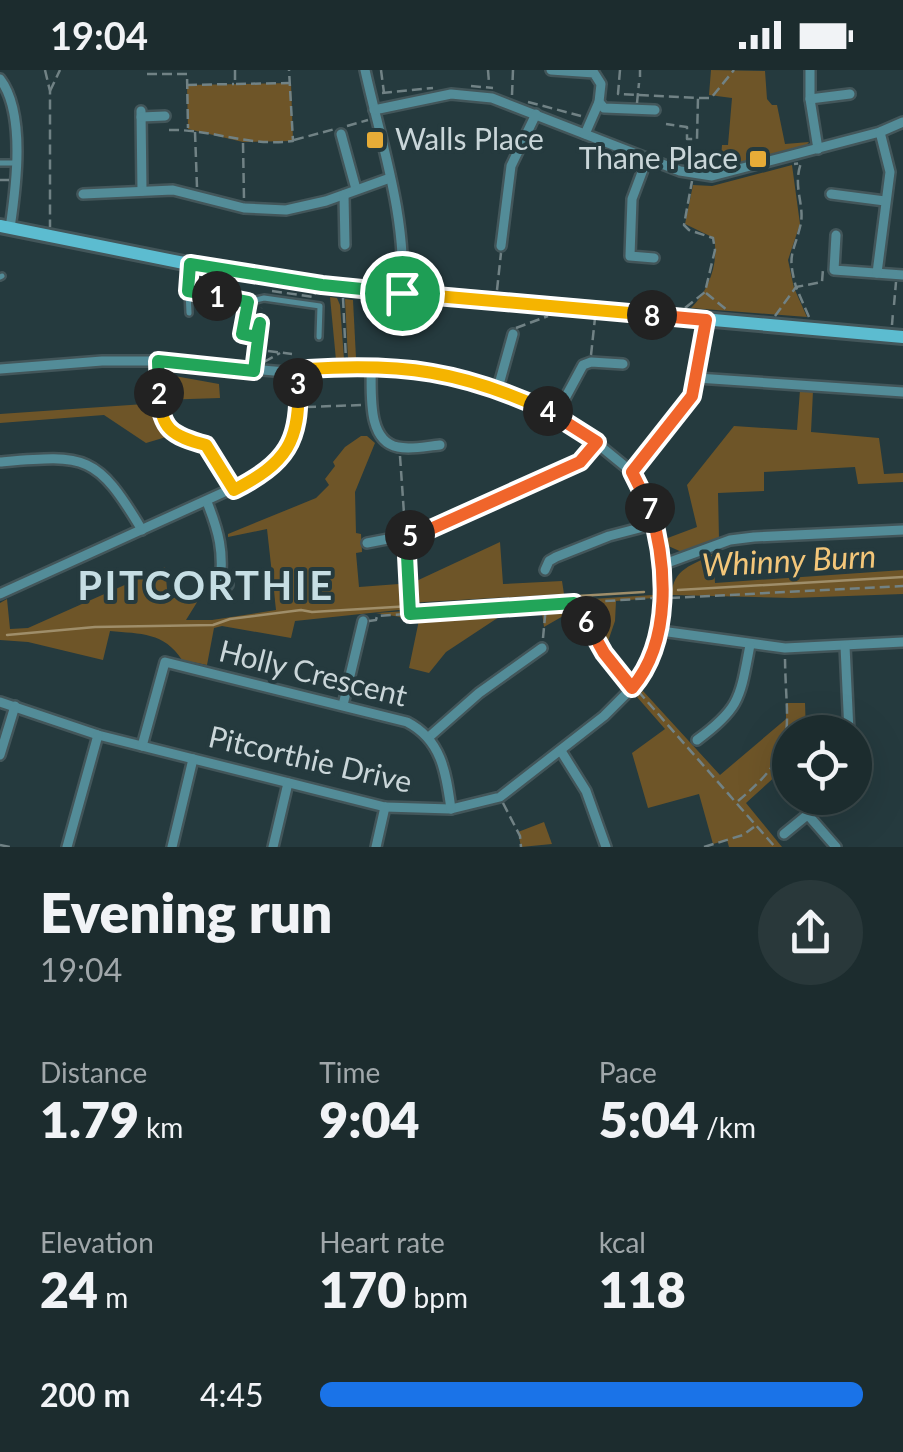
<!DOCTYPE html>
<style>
:root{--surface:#1c2c2e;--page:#29383a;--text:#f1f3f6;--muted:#a0a7aa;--line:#3a484a;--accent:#1a73e8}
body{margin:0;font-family:Lato,sans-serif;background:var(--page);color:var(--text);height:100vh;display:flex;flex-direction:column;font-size:38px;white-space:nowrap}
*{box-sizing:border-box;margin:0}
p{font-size:32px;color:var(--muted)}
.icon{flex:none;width:55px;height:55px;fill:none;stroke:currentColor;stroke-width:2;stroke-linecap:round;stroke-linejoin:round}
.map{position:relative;height:777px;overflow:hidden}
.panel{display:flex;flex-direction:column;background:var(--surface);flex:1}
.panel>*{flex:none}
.buttons{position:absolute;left:772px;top:645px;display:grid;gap:20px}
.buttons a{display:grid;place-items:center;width:100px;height:100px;border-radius:50%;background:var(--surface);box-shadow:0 10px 40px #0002,0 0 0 2px var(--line);font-size:50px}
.pin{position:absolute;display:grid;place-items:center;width:85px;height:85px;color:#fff;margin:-42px;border:5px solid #fff;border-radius:50%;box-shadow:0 2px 10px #0007}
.km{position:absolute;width:50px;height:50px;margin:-25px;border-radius:50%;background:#222;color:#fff;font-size:28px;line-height:50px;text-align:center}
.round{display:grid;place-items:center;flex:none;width:105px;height:105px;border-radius:52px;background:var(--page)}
.head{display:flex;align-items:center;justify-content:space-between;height:170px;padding:0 40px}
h1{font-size:55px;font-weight:800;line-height:75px}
.metrics{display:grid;grid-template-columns:repeat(3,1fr);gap:15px;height:170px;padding:10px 40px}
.metrics div{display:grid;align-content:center}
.metrics b{font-size:50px;font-weight:800}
.metrics small{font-size:28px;font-weight:400}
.metrics p{font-size:28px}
ul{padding:0 40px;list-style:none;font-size:32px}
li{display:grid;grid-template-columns:160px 120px 1fr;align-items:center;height:75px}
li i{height:25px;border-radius:12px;background:var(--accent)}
.status{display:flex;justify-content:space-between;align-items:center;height:70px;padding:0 50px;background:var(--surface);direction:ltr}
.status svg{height:28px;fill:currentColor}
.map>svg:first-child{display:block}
</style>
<div class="status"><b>19:04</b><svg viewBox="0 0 49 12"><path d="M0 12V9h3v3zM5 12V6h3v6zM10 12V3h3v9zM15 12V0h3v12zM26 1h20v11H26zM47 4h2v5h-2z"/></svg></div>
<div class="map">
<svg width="903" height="777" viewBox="0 0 903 777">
<rect width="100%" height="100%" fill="#253a3e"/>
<g fill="#6e5528">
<polygon points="711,0 765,1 767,29 772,35 777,35 785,74 809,72 804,78 720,100 722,75 728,75 732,28 709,25"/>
<polygon points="291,13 293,71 243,72 188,59 187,15"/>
<path d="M792,95l8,59 -12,36 6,28 13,29 -116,-9c18,-18 28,-45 23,-70l-29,-14 8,-39 19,1z"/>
<polygon points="330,227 337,228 340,235 344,289 336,290"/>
<polygon points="345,229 353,230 356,288 348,289"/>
<polygon points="158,303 219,314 220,328 159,330"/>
<polygon points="800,320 813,321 811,362 879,368 884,404 903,403 903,412 858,414 855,397 764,402 764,421 718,423 719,468 684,483 666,475 665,469 697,457 687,415 734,356 797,360"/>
<polygon points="159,333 162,347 173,365 146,373 104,345 0,353 0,344"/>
<path d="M361,366h6l8,7 -20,49 1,41 5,1 1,18 -6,1 3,34 53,-4 88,-41 3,42 59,-3 2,13 -156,9v6l-113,12 -4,17 -69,-12 -8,2 -7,37 -25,-5c-18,-28 -41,-26 -72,-29l-7,29 -75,-18 -28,-2v-37l7,-4 3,30 18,-1 137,-61 3,33 33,-12 3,3 -18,29h26l64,-10 -9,-81 -39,8v-3l88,-36 13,-13 -4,-6 10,-13 -2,-4 12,-15z"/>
<path d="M713,484l2,29 188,-13v24l-111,4 -120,-3c0,-26 21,-30 41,-41z"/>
<polygon points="653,525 653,528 616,531 615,551 604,583 577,538 544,557 541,535 514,537 446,582 429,603 409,598 419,550 376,543"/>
<polygon points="643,621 720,705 786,649 786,633 805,633 806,662 790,662 790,693 746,733 782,777 729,777 727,770 713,774 699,724 648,738 632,683 665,659 637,627"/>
<polygon points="544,752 552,774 521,777 518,762"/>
</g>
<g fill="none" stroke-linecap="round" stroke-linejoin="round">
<g stroke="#9f8e6a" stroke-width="2.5">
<polyline points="678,520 903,507"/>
<polyline points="7,565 95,557 213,555 230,549 301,540 312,542 644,522"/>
</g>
<g stroke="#43565a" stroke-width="10">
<g id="service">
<polyline points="0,93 15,93"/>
<polyline points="189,197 188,221 248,232 243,264"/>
<polyline points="0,207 2,206"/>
<polyline points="188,221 189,243"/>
<polyline points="248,232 264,228 320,236 319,267"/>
</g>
</g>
<g stroke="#43565a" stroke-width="14">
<g id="minor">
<path d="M365,0c16,73 42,147 37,223"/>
<polyline points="551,0 594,3 601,14 599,32 604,38 655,40"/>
<polyline points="810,0 810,29 818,79"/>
<path d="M0,9c26,34 16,108 10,149"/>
<polyline points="810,29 850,24"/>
<polyline points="374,40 451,24 492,28 680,101 712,106 880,62 903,52"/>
<polyline points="141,41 142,121"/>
<polyline points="141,47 165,46"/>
<polyline points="341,64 356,119"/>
<polyline points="585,64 599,32"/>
<polyline points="647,89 632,129 630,186 654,188"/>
<polyline points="83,124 173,120 244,138 286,140 326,131 390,108"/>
<polyline points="831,124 885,131"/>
<polyline points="344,125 345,175"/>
<polyline points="836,165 834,200 903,205"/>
<polyline points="501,176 511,96 536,44"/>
<polyline points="877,203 890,102 880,62"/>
<path d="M371,297c1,24 -5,74 27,80 13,3 29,-1 42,-2"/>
<polyline points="0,299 102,291 158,291 297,303 325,298 407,297 498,318 577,357 632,402 642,417 655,454 662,545 661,561 651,591 634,616 604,646 500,727 451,739 385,737 98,665 0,632"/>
<polyline points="697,308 903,322"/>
<polyline points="498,318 513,264"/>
<polyline points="556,345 583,295 591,292 623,294"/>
<polyline points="201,374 206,375 234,420"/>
<path d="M0,392c86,-7 96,-9 142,68"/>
<polyline points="632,402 692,326 706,250"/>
<path d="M207,432c12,30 17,50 13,82l8,1"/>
<polyline points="367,473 424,462 580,392 597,372"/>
<polyline points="659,496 730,470 754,467 903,460"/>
<polyline points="545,500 549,491 556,487 609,466 655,454"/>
<path d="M0,524l264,-120c34,-28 36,-60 33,-101"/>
<polyline points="661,561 785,578 903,572"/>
<polyline points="845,576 849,662"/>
<polyline points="343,635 363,551"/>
<polyline points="429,667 479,623 542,578"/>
<path d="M697,670c44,-32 43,-43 53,-95"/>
<path d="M142,676l23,-84 242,60c35,18 39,51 44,87"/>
<polyline points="561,681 586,721 606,777"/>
<polyline points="0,685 15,636"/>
<polyline points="808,745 836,777"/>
<polyline points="784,764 828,728"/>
<polyline points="67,777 98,665"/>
<polyline points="172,777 193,689"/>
<polyline points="273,777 288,713"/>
<polyline points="376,777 385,737"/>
</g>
</g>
<g stroke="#43565a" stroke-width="18">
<polyline id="secondary" points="0,156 189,194 322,215 903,267"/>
</g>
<g stroke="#718285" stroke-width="2.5" stroke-dasharray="10 5" stroke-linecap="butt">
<polyline points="45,0 50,21 50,157"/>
<polyline points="235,0 235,14 290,13"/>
<polyline points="381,0 384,23"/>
<polyline points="488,0 489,13"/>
<polyline points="620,0 618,24 698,28 697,69 687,69 687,57 666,54"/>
<polyline points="147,4 187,4 188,58"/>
<polyline points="640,7 640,0"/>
<polyline points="187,15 234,14"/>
<polyline points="471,16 493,18"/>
<polyline points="50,21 60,0"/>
<polyline points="382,23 433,18"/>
<polyline points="512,25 513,0"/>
<polyline points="699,28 711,28 734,0"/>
<polyline points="528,32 581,46"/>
<polyline points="637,33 639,13"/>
<polyline points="347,56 368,50"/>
<path d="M169,60c43,-1 79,17 124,11l-4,-71"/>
<polyline points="195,62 197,117"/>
<polyline points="294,70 335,59"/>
<polyline points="243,73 244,129"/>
<polyline points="0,110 9,110"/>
<polyline points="497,220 501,183"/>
<polyline points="272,221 314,227 315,223"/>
<polyline points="706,223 727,240"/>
<polyline points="343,228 346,290"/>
<polyline points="894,235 896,212"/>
<polyline points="685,238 705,222 715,180 713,168 689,160 684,155 692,111"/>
<path d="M775,246l21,-29c-9,-33 -3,-32 4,-60 6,-21 -8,-39 1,-64l-7,1"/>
<polyline points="809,247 796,217 822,212 823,199"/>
<polyline points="260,253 262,238"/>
<polyline points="892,255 893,242"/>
<polyline points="516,258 548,246"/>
<polyline points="251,266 256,267 260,253 255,290"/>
<polyline points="268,281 292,284"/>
<polyline points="591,285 595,248"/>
<polyline points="264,292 280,283"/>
<path d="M158,298c1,35 -3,62 36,74"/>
<polyline points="306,337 363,335"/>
<polyline points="400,386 405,458"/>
<polyline points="406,476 410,543"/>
<polyline points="670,528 903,516"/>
<polyline points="575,534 604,583 626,610"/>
<polyline points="369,551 376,550 377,546 652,528"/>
<polyline points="543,568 546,536"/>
<polyline points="638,621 775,777"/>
<path d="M738,731c62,-52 48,-68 47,-142"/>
<polyline points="503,733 520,766 521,777"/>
<polyline points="0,775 10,777"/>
<polyline points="704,777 743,765 754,757"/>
</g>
<use href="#service" stroke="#538c98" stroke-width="5"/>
<use href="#minor" stroke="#538c98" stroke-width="9"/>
<use href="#secondary" stroke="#5cbcd0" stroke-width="12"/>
</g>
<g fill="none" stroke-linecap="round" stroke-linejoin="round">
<g stroke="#fff" stroke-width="20">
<polyline id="split-1" points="217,226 188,221 190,194 322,215 402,223"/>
</g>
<g stroke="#fff" stroke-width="20">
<polyline id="split-2" points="159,323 158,291 254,301 260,253 256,267 242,264 248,232 217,226"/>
</g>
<g stroke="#fff" stroke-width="20">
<path id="split-3" d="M159,323c1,36 13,43 47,52l28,45c52,-27 67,-48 64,-107"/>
</g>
<g stroke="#fff" stroke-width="20">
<path id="split-4" d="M298,313l-1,-10 11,-4c95,-6 154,2 240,42"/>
</g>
<g stroke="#fff" stroke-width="20">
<polyline id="split-5" points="410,465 424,462 580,392 597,372 548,341"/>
</g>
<g stroke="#fff" stroke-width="20">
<polyline id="split-6" points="410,465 406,466 410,544 574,533 586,551"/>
</g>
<g stroke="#fff" stroke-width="20">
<path id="split-7" d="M586,551l18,32 28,35c40,-47 35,-124 18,-180"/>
</g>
<g stroke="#fff" stroke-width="20">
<polyline id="split-8" points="650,438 632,402 692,326 706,250 652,245"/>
</g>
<g stroke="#fff" stroke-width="20">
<polyline id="split-9" points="402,223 652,245"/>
</g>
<use href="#split-1" stroke="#22a559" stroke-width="12"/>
<use href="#split-2" stroke="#22a559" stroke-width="12"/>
<use href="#split-3" stroke="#f5b400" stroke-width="12"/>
<use href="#split-4" stroke="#f5b400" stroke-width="12"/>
<use href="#split-5" stroke="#f0652b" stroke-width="12"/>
<use href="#split-6" stroke="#22a559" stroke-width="12"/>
<use href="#split-7" stroke="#f0652b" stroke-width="12"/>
<use href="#split-8" stroke="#f0652b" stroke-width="12"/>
<use href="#split-9" stroke="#f5b400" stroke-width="12"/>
</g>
<g fill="#e7ac37" stroke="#253a3e" stroke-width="4">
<rect x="365" y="60" width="20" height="20" rx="5"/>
<rect x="748" y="79" width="20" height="20" rx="5"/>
</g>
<g text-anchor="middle" stroke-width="8" stroke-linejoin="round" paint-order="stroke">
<g font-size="30" fill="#cad6d9" stroke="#253a3e" text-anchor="start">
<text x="395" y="80">Walls Place</text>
<text x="738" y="99" text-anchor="end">Thane Place</text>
</g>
<g font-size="30" fill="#cad6d9" stroke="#253a3e">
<text transform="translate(313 604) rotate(14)" y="10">Holly Crescent</text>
<text transform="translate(310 690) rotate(13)" y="10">Pitcorthie Drive</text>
</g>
<g font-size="32" font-style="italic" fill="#f3c679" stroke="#253a3e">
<text transform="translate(789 491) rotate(-3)" y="11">Whinny Burn</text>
</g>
<g font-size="40" font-weight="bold" letter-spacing="2.5" fill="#c6dee4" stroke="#253a3e">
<text x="206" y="530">PITCORTHIE</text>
</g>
</g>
</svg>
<div class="buttons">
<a><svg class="icon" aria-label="locate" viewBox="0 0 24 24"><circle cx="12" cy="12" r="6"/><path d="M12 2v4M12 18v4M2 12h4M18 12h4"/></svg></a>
</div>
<div class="pin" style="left:402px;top:223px;background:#1e9e55"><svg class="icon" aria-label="arrive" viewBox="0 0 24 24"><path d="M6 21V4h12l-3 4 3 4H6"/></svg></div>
<b class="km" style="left:217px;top:226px">1</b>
<b class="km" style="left:159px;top:323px">2</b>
<b class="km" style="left:298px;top:313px">3</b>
<b class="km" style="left:548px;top:341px">4</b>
<b class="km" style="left:410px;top:465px">5</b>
<b class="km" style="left:586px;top:551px">6</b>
<b class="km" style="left:650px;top:438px">7</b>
<b class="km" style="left:652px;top:245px">8</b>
</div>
<section class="panel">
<div class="head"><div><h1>Evening run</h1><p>19:04</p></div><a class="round"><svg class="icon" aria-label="share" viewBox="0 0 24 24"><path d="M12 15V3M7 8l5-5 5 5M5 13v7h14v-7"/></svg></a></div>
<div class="metrics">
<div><p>Distance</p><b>1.79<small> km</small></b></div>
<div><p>Time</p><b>9:04</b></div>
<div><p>Pace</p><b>5:04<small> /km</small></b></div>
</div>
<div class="metrics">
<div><p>Elevation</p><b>24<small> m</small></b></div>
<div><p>Heart rate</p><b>170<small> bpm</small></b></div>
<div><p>kcal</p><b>118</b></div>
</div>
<ul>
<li><b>200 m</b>4:45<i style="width:100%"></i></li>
</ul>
</section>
